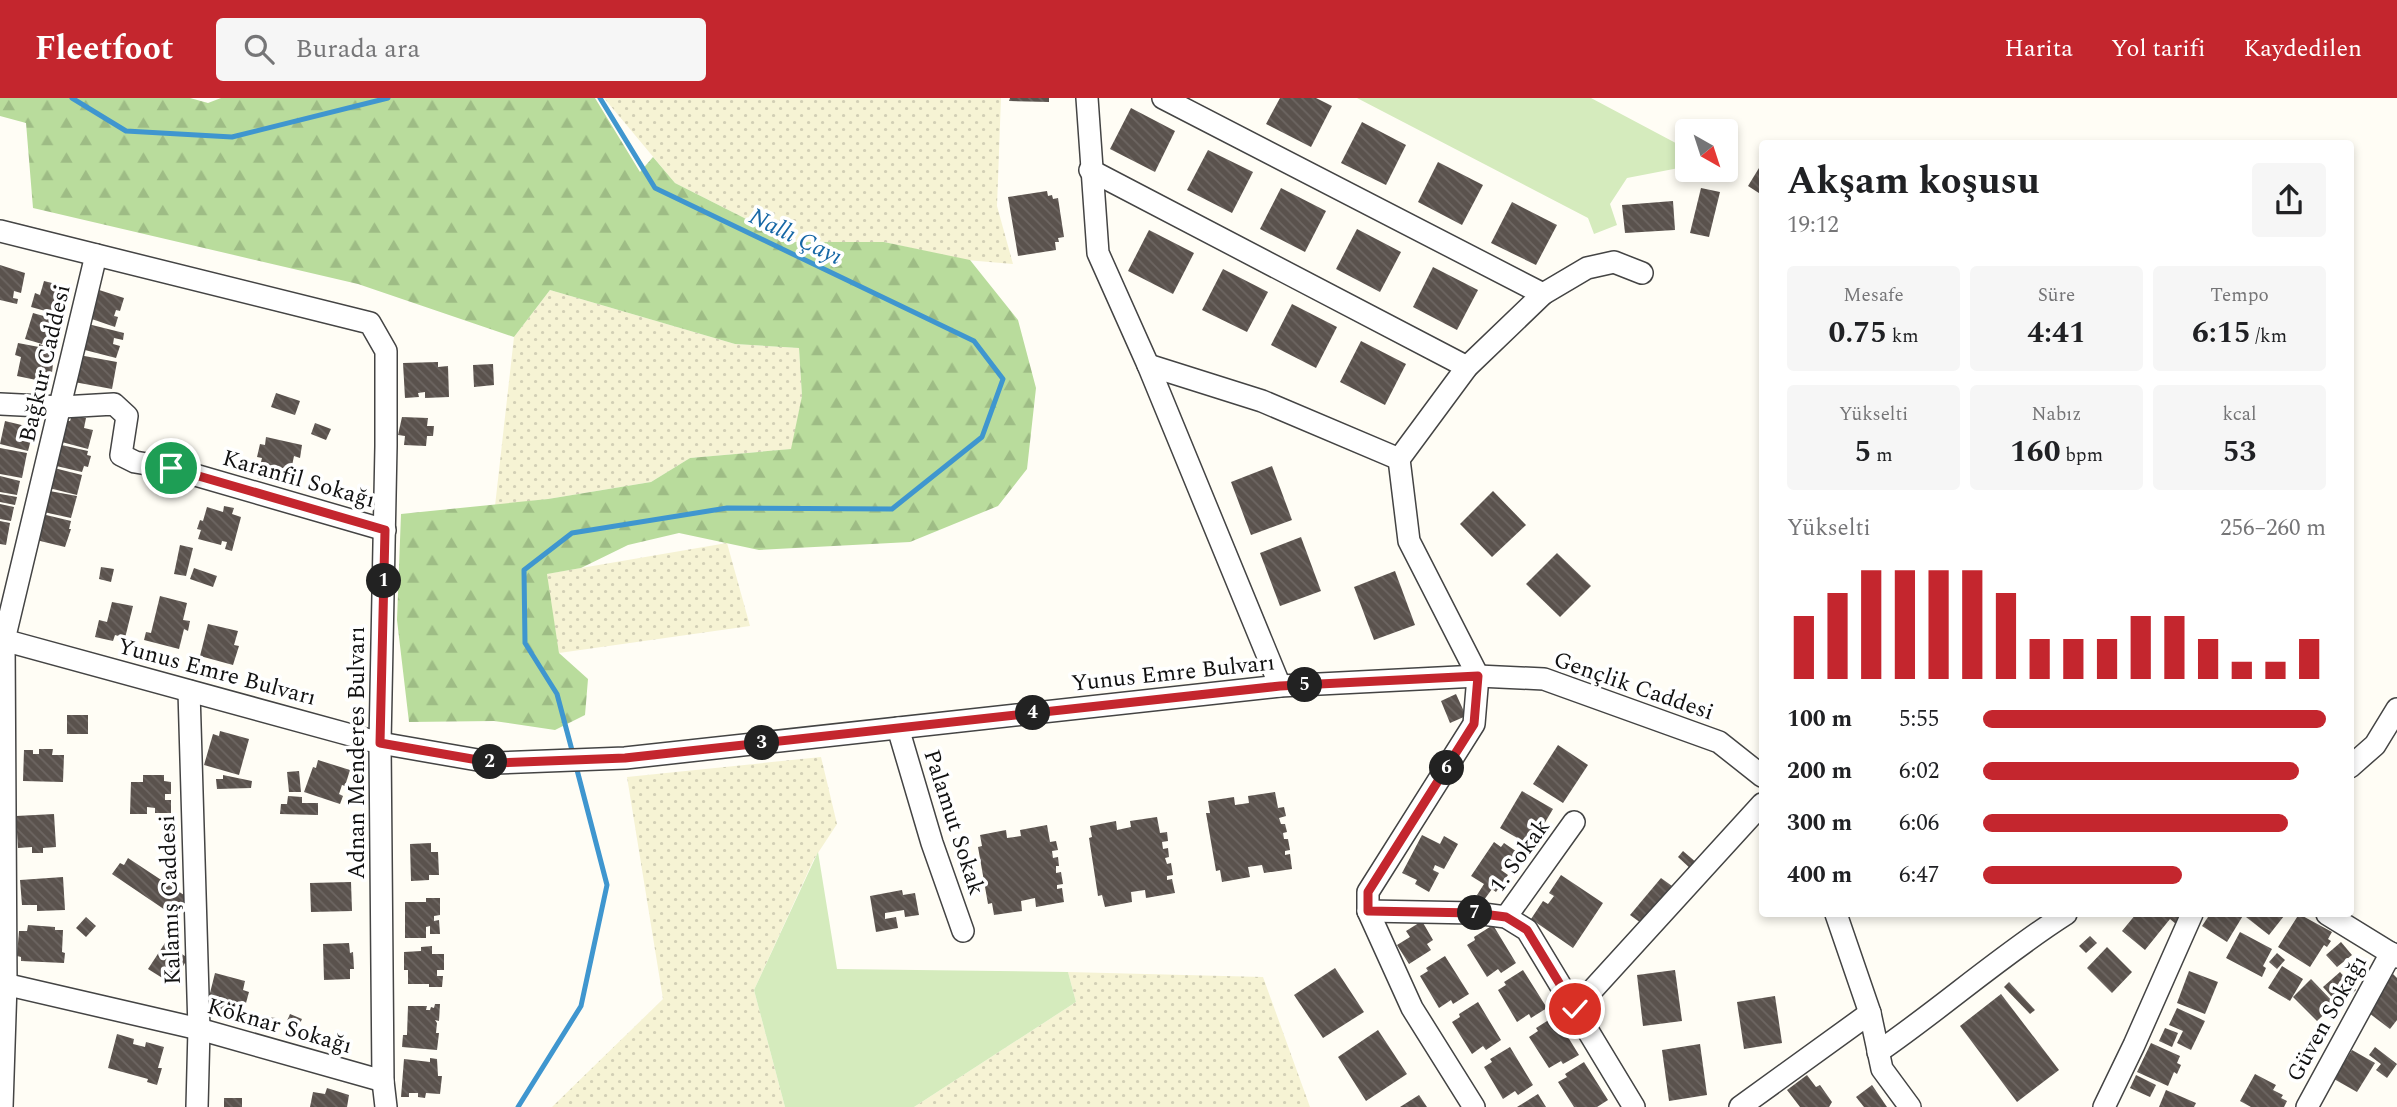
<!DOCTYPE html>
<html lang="tr">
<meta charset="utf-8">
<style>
:root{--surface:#fff;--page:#f6f6f6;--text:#202124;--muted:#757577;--accent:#c4262e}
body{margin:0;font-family:Spectral,serif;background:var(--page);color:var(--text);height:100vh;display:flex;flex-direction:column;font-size:26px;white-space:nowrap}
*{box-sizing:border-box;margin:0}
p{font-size:23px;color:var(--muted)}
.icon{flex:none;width:38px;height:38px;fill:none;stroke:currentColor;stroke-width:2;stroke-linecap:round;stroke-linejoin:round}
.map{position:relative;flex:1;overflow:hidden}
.details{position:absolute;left:1759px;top:42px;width:595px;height:777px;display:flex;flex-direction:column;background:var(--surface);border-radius:7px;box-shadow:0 4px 10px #0003}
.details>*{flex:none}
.needle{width:46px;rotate:141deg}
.controls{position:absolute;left:1675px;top:21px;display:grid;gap:14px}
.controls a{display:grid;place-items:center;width:63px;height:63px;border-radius:7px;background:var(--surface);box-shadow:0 4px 10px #0003;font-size:35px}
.pin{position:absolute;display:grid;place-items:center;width:60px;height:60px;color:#fff;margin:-30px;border:4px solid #fff;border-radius:50%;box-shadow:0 2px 7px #0007}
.km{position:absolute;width:35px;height:35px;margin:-18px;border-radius:50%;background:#222;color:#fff;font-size:19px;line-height:35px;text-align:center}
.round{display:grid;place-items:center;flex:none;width:74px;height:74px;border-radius:7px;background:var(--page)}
.summary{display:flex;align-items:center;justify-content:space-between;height:119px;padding:0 28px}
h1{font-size:38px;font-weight:700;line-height:52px}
.stats{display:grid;grid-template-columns:repeat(3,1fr);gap:10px;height:119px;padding:7px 28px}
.stats div{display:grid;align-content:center;border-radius:7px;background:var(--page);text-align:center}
.stats b{font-size:30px;font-weight:700}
.stats small{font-size:19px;font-weight:400}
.stats p{font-size:19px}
.chart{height:196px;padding:14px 28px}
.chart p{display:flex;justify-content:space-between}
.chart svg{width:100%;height:126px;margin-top:7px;stroke:var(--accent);stroke-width:6}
ul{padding:0 28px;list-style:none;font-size:23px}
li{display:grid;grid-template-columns:112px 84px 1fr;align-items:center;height:52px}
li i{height:18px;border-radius:9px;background:var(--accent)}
header{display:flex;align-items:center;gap:42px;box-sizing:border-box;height:98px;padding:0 35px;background:var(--accent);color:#fff}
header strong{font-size:33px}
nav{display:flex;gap:38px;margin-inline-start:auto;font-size:24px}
.search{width:490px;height:63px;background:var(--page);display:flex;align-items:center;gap:18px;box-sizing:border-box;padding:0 24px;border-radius:7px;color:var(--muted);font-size:26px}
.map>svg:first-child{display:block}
</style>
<header>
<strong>Fleetfoot</strong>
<div class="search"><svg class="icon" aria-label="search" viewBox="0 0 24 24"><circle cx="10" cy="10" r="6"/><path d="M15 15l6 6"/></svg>Burada ara</div>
<nav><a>Harita</a><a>Yol tarifi</a><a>Kaydedilen</a></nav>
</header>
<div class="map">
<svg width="2397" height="1009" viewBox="0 0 2397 1009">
<defs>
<pattern id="farmland-dots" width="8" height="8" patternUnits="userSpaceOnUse" patternTransform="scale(1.75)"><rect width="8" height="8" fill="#f6f3d4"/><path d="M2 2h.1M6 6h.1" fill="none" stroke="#d2cfb5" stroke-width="1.8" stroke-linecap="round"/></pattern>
<pattern id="forest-firs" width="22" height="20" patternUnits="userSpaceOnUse" patternTransform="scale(1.75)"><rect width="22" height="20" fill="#b9dc9c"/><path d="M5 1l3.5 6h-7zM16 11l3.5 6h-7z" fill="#9ebc85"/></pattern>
<pattern id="building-back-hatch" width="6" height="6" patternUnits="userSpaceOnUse" patternTransform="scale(1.75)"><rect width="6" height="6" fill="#5a524d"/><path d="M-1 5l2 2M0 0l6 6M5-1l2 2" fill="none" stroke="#6d6662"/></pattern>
</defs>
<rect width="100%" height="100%" fill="#fffdf5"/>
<g fill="url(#farmland-dots)">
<polygon points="604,0 1001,0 997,108 1013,166 966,162 884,144 792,144 675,85"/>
<polygon points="550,192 735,246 799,250 802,298 792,351 690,360 651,384 548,401 495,408 514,239"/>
<polygon points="727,445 750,528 559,555 546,476"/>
<polygon points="821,659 837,726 814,761 754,892 785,1009 552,1009 663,901 627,679"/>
<polygon points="1068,874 1263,879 1310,1009 914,1009 1076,904"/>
</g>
<g fill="#d5ebbd">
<polygon points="1357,0 1591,0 1687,51 1684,69 1627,80 1610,106 1617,127 1594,136 1588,120"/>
<polygon points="818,754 837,871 1068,874 1076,904 914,1009 785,1009 754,892"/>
</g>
<polygon fill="url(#forest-firs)" points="0,0 190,0 208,5 221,0 595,0 640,74 653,59 675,85 792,144 884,144 970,162 1018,222 1036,290 1027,371 998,408 910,444 759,452 679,435 628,447 581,470 547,476 559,555 588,581 585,617 555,632 494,623 409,624 397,522 401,416 548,401 651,384 690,360 791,351 802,298 799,250 735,246 550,192 514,239 358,186 33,110 26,25 0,18"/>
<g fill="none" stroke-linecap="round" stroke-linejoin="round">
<g stroke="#3f96cf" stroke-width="5">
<polyline points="72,0 126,33 232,39 388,0"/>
<polyline points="573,656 557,596 525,545 524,472 572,435 727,410 892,411 982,339 1003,281 974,243 655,90 600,0"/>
<polyline points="518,1009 581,908 607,787 576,668"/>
</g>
</g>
<g fill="url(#building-back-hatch)">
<polygon points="1010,0 1049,0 1049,4 1009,3"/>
<polygon points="1280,0 1316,0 1332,8 1311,49 1266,26"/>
<polygon points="1131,10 1175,33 1155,74 1110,51"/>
<polygon points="1362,24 1406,47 1386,87 1341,65"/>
<polygon points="1208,52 1253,74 1232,115 1187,92"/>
<polygon points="1438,64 1483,87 1462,127 1418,104"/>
<polygon points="1759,70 1762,71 1762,97 1748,88"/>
<polygon points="1281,90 1326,113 1305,154 1260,131"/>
<polygon points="1701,90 1720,94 1709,139 1690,135"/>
<polygon points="1047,93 1048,98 1052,97 1053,101 1058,100 1064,139 1058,140 1059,144 1055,144 1056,152 1018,158 1008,99"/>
<polygon points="1673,103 1675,132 1625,135 1622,107"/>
<polygon points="1512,104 1557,127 1536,167 1491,145"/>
<polygon points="1357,131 1401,154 1380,194 1336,171"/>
<polygon points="1149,132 1194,155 1173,196 1128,173"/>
<polygon points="0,167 25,175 21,195 14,193 13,200 18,201 17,206 0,202"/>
<polygon points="1433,169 1478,192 1457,232 1413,209"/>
<polygon points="1223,171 1268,194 1247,234 1202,212"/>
<polygon points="44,183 68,189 65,199 69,200 64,218 31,209 35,195 40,197"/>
<polygon points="96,191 124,200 120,213 116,212 114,218 118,219 115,229 86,219"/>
<polygon points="1292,206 1337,229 1316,270 1271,247"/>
<polygon points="33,215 61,223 59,227 61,228 56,245 44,242 42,246 25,241"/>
<polygon points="88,226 124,235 123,242 114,240 113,246 120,248 116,260 81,251"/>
<polygon points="1361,243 1406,266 1385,307 1340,284"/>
<polygon points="18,245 39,249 39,246 49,249 48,253 54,255 52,275 48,274 46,284 17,278 21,259 15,257"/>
<polygon points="79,257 117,264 112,291 74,284"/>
<polygon points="438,264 438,269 448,268 449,299 425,300 425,294 418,295 419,299 405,300 403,265"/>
<polygon points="493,266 494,287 474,289 473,267"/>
<polygon points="276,295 300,303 295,317 271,309"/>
<polygon points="72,317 86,320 84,330 93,332 88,351 58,343 64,322 70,323"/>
<polygon points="402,319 428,320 427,328 434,328 433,338 427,338 426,348 404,347 405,338 398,337"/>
<polygon points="5,323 34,330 28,353 0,346"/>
<polygon points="315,325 331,331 326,342 311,336"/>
<polygon points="266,339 302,347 300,360 294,358 288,387 257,380 262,360 257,359 260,346 265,347"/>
<polygon points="57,346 88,353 87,357 91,358 88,369 84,368 82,374 52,367"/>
<polygon points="0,350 27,355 22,380 0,376"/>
<polygon points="1272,368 1292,422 1251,437 1231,384"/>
<polygon points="50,369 82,377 77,397 45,389"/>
<polygon points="0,378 20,383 17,397 0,394"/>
<polygon points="44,392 77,398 71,420 39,413"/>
<polygon points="1493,393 1526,427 1492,459 1460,426"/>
<polygon points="0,396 17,399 15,407 0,404"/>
<polygon points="0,406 14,409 11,423 0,421"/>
<polygon points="224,408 234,410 232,416 241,419 232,453 225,451 227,444 222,443 221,447 198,441 201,432 197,431 200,422 203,423 207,409 223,414"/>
<polygon points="42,416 71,423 69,431 71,431 65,449 36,442"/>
<polygon points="0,423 10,425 6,447 0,446"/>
<polygon points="1301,439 1321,493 1280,508 1260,455"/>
<polygon points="180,447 193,450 186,478 174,476"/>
<polygon points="1557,455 1591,488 1560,519 1526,486"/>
<polygon points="101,469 114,471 111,484 99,481"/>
<polygon points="194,470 217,478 213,489 190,481"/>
<polygon points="1395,473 1415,527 1374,542 1354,489"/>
<polygon points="160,498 187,505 183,522 190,523 188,533 184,531 179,551 144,542 146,534 151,535"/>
<polygon points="112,504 133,508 125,540 115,537 113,543 95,539 99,522 107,524"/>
<polygon points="208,526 238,533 234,547 239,548 233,567 200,558"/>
<polygon points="1456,596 1466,618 1450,625 1441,603"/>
<rect x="67" y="617" width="21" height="19"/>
<polygon points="220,633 249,641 239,677 204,667 213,636 219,638"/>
<polygon points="1558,647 1588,667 1563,705 1533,686"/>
<polygon points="39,651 53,651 52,657 64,657 63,684 23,683 24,652 33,652 33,656 39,656"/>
<polygon points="318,662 350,672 345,688 342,687 339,696 343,698 340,706 304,694 313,669 316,670"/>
<polygon points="299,673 301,694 289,694 287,674"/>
<polygon points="143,677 164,677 164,683 171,684 171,696 165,696 165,702 171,702 171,715 155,715 155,710 147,709 147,716 130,716 131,684 143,684"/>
<polygon points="223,677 252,683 251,690 217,691 216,681 223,681"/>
<polygon points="1522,693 1553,711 1531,748 1500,730"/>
<polygon points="1275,694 1278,710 1284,709 1286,718 1279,720 1281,726 1285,726 1287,734 1283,735 1284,741 1288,741 1290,752 1285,753 1285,757 1290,756 1292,771 1264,775 1262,767 1248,769 1250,779 1222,784 1220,772 1216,773 1206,715 1210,715 1208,703 1234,699 1235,707 1249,705 1248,698"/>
<polygon points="288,698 302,699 302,705 318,705 318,717 280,716 281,706 287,706"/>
<polygon points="54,716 56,749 43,750 43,755 32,755 32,749 18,750 16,718"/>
<polygon points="1157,719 1160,735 1167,734 1168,743 1162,744 1163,751 1168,750 1169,759 1165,760 1167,766 1171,765 1173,777 1167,778 1167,782 1172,781 1175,795 1146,800 1145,792 1131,794 1132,804 1105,809 1102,797 1098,798 1089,740 1092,739 1090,728 1116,723 1117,732 1131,729 1130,723"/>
<polygon points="1047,727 1050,744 1056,743 1058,752 1052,753 1053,760 1058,759 1059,768 1056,768 1056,775 1061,774 1063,786 1057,787 1057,791 1062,790 1064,804 1036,809 1035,800 1021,803 1022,813 994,817 992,805 988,806 978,749 982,748 980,737 1006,732 1007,740 1021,738 1020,732"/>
<polygon points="1422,737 1440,746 1444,738 1458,746 1444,771 1435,767 1433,772 1439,775 1429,794 1415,786 1417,782 1402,775"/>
<polygon points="1494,744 1501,749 1504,745 1523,758 1512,774 1504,768 1501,772 1508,777 1496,794 1492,791 1484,802 1477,797 1484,786 1471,778"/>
<polygon points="431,745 431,754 438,754 439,777 429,777 429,782 411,783 410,746"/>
<polygon points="1683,753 1698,766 1692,772 1678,759"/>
<polygon points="128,760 190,801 177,820 112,776 120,765 124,767"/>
<polygon points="1561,777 1603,805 1573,850 1531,821 1543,803 1548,806 1554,798 1549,795"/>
<polygon points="63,779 65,812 37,813 37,807 22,807 20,782"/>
<polygon points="1661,780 1672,788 1641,825 1630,817"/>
<polygon points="351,784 352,813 311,814 310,785"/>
<polygon points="902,792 903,797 915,795 919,817 905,819 904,812 885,815 885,821 896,819 898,830 876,834 870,798"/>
<polygon points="426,800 440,800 440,817 434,818 434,823 439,822 440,836 430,836 430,828 426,829 426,840 405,840 405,804 426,804"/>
<polygon points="2136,816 2179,816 2182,818 2176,826 2170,821 2145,852 2122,833"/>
<polygon points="2210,816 2244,816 2227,844 2202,828"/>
<polygon points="2248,816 2281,816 2284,818 2269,837 2246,819"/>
<polygon points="2299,816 2332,834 2328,841 2331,843 2327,849 2324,847 2310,869 2278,849"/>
<polygon points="86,819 96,828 86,839 76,830"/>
<polygon points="1422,823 1433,842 1427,846 1431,852 1409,866 1397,847 1410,839 1406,833"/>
<polygon points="28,827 55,829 55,832 63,832 62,854 65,855 64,865 21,863 21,859 17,858 19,833 27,833"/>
<polygon points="1493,827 1516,865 1501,875 1498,871 1487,879 1467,847 1475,842 1474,839"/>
<polygon points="2240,834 2272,851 2263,868 2266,870 2262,879 2226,860"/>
<polygon points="2090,838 2097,845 2086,855 2079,848"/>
<polygon points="2341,844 2352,857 2337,869 2326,857"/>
<polygon points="165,845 188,860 172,886 148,871"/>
<polygon points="349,845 350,855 353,854 354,871 350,871 350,881 324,882 323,846"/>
<polygon points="432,848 432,856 444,856 444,872 437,872 437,878 443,878 442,889 429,889 429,886 408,886 408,872 404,872 404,854 421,853 421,849"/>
<polygon points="2107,849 2132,874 2112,895 2087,870"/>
<polygon points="2277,855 2285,862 2277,871 2269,864"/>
<polygon points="1445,858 1469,896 1453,906 1451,902 1439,910 1420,878 1428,873 1426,870"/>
<polygon points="2282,868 2303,881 2290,903 2268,890"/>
<polygon points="1335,870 1364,914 1323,940 1294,897"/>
<polygon points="1523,872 1547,910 1531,920 1529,916 1517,924 1498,892 1506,887 1504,884"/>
<polygon points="1675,872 1682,923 1643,928 1637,877"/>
<polygon points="2189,873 2218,884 2205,916 2177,905"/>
<polygon points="2340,874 2356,892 2339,907 2323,889"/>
<polygon points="215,875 245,883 243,892 249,894 246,905 241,903 237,918 206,911"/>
<polygon points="2393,876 2397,880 2397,922 2390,931 2365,912"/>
<polygon points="2311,881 2335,906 2317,923 2293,899"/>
<polygon points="2009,884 2035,912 2030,916 2004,889"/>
<polygon points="2001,896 2059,972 2017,1004 1960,928"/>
<polygon points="1775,898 1782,945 1744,951 1737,904"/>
<polygon points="1478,904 1501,942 1486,952 1483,948 1472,956 1452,924 1460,919 1459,916"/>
<polygon points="435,906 440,906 439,923 435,922 437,925 436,935 439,935 437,952 402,949 403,937 407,937 408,908 427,908 426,912 430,912 431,909 434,910"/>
<polygon points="2177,910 2205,923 2191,952 2177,945 2183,933 2169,927"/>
<polygon points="290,916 302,921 298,930 286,925"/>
<polygon points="1555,918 1579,957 1563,966 1561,963 1549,970 1529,939 1538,933 1536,930"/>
<polygon points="265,919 276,920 274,933 263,932"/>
<polygon points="2165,930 2178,935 2172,949 2159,943"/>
<polygon points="1378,932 1407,976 1366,1003 1338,959"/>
<polygon points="117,936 134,941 133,946 145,949 146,944 164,949 158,970 162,970 157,987 147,984 148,981 108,970"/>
<polygon points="2151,945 2180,958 2177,965 2181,967 2177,976 2174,974 2168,988 2137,974"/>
<polygon points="1700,946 1707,997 1669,1003 1662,952"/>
<polygon points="1510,949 1533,987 1518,997 1515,993 1503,1001 1484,969 1492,964 1490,961"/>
<polygon points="2375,949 2397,966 2387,980 2376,972 2381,966 2369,957"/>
<polygon points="2352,952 2375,965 2357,994 2334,981"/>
<polygon points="430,960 437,961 438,978 442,978 440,996 426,995 425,1000 418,999 418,995 409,995 409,999 401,999 404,961 430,964"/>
<polygon points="1584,964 1608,1002 1597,1009 1574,1009 1558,984 1567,979 1565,976"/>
<polygon points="2255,976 2276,987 2273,992 2283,997 2281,1000 2287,1003 2284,1009 2251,1009 2240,1003"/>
<polygon points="1807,977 1816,989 1820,987 1832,1004 1829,1009 1800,1009 1787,992"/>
<polygon points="2136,977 2156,987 2150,999 2130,990"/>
<polygon points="1872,987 1887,1009 1864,1009 1856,999"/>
<polygon points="327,990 349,997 347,1009 310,1009 313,994 325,996"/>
<polygon points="2166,992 2196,1005 2194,1009 2159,1009"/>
<polygon points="1538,996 1546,1009 1517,1009"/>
<polygon points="1419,997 1427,1009 1400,1009"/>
<rect x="224" y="1000" width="18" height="9"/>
</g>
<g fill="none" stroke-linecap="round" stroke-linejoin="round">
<g stroke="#444" stroke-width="24">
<g id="minor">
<polyline points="1087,0 1098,155 1148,267 1280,588"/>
<polyline points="1163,0 1543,196"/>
<polyline points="1090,72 1467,269"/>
<polyline points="0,133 370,225 386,253 386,348 380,645 383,983 386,1009"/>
<polyline points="1148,267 1262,303 1399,361"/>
<polyline points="0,306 62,309 114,306 127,318 121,357 135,364 171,370 385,432"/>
<polyline points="0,541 380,645 495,665 625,660 1280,588 1478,578 1544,581 1719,644 1762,678"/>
<polyline points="189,593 199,931 197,1009"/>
<polyline points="898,630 932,745 963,833"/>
<polyline points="2350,669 2375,647 2397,611"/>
<polyline points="1368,813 1475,815 1506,819 1527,832 1634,1009"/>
<polyline points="1836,816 1870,915 1882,971 1910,1009"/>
<polyline points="2327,816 2397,859"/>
<polyline points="1506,819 1574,724"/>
<polyline points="0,885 199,931 383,983"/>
<polyline points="1575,911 1762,706"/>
<path d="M1878,954c64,-44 122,-96 188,-138"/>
<polyline points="2,1009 6,886 4,542 96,157"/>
<polyline points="1474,1009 1412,910 1368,813 1368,794 1474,626 1478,578 1409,443 1399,361 1467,269 1543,196 1587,170 1614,164 1642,175"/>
<polyline points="1740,1009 1870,915"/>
<polyline points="2104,1009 2134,947 2192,816"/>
<polyline points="2307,1009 2391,855"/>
</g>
</g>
<use href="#minor" stroke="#fff" stroke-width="21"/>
</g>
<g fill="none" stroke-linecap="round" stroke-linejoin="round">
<g stroke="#fff" stroke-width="14">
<polyline id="route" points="171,370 385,432 380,645 495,665 625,660 1280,588 1478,578 1474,626 1368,794 1368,813 1475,815 1506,819 1527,832 1575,911"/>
</g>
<use href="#route" stroke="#c4262e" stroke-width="9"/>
</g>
<g text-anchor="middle" stroke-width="7" stroke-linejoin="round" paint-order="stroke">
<g font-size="23" fill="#111" stroke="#fff">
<text transform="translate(44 265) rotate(-77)" y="8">Bağkur Caddesi</text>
<text transform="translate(299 380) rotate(16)" y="8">Karanfil Sokağı</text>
<text transform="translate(217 573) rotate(15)" y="8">Yunus Emre Bulvarı</text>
<text transform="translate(1173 574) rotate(-6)" y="8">Yunus Emre Bulvarı</text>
<text transform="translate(1634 587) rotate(19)" y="8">Gençlik Caddesi</text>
<text transform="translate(356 655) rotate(-90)" y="8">Adnan Menderes Bulvarı</text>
<text transform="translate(955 724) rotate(72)" y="8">Palamut Sokak</text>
<text transform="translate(1519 757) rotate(-54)" y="8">1. Sokak</text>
<text transform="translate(169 802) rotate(-92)" y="8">Kalamış Caddesi</text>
<text transform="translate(2326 920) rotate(-61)" y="8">Güven Sokağı</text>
<text transform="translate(280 927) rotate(16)" y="8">Köknar Sokağı</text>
</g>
<g font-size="24" font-style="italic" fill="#1768a6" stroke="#fff">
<text transform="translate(796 138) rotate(26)" y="8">Nallı Çayı</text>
</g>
</g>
</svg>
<div class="controls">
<a><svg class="needle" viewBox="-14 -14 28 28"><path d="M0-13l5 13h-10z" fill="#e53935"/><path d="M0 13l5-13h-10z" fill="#757577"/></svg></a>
</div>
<div class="pin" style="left:171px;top:370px;background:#1e9e55"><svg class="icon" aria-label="arrive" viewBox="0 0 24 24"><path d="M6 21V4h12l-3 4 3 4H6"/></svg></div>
<div class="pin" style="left:1575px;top:911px;background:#d93025"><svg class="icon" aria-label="check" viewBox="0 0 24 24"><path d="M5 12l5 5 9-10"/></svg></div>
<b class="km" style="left:384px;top:483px">1</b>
<b class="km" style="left:490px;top:664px">2</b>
<b class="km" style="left:762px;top:645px">3</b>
<b class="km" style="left:1033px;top:615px">4</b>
<b class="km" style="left:1305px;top:587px">5</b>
<b class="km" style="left:1447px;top:670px">6</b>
<b class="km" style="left:1475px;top:815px">7</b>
<section class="details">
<div class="summary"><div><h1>Akşam koşusu</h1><p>19:12</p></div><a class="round"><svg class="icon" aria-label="share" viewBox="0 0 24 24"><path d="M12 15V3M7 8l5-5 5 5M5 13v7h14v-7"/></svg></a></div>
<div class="stats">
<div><p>Mesafe</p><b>0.75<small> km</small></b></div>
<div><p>Süre</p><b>4:41</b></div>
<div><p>Tempo</p><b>6:15<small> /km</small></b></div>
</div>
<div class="stats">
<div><p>Yükselti</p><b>5<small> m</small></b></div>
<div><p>Nabız</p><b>160<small> bpm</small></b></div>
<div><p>kcal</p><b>53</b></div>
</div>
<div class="chart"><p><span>Yükselti</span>256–260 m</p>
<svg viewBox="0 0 160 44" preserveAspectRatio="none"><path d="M5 44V22M15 44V14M25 44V6M35 44V6M45 44V6M55 44V6M65 44V14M75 44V30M85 44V30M95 44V30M105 44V22M115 44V22M125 44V30M135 44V38M145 44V38M155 44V30"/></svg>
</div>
<ul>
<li><b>100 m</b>5:55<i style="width:100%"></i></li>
<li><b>200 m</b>6:02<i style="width:92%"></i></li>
<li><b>300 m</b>6:06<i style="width:89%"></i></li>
<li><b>400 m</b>6:47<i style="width:58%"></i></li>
</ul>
</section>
</div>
